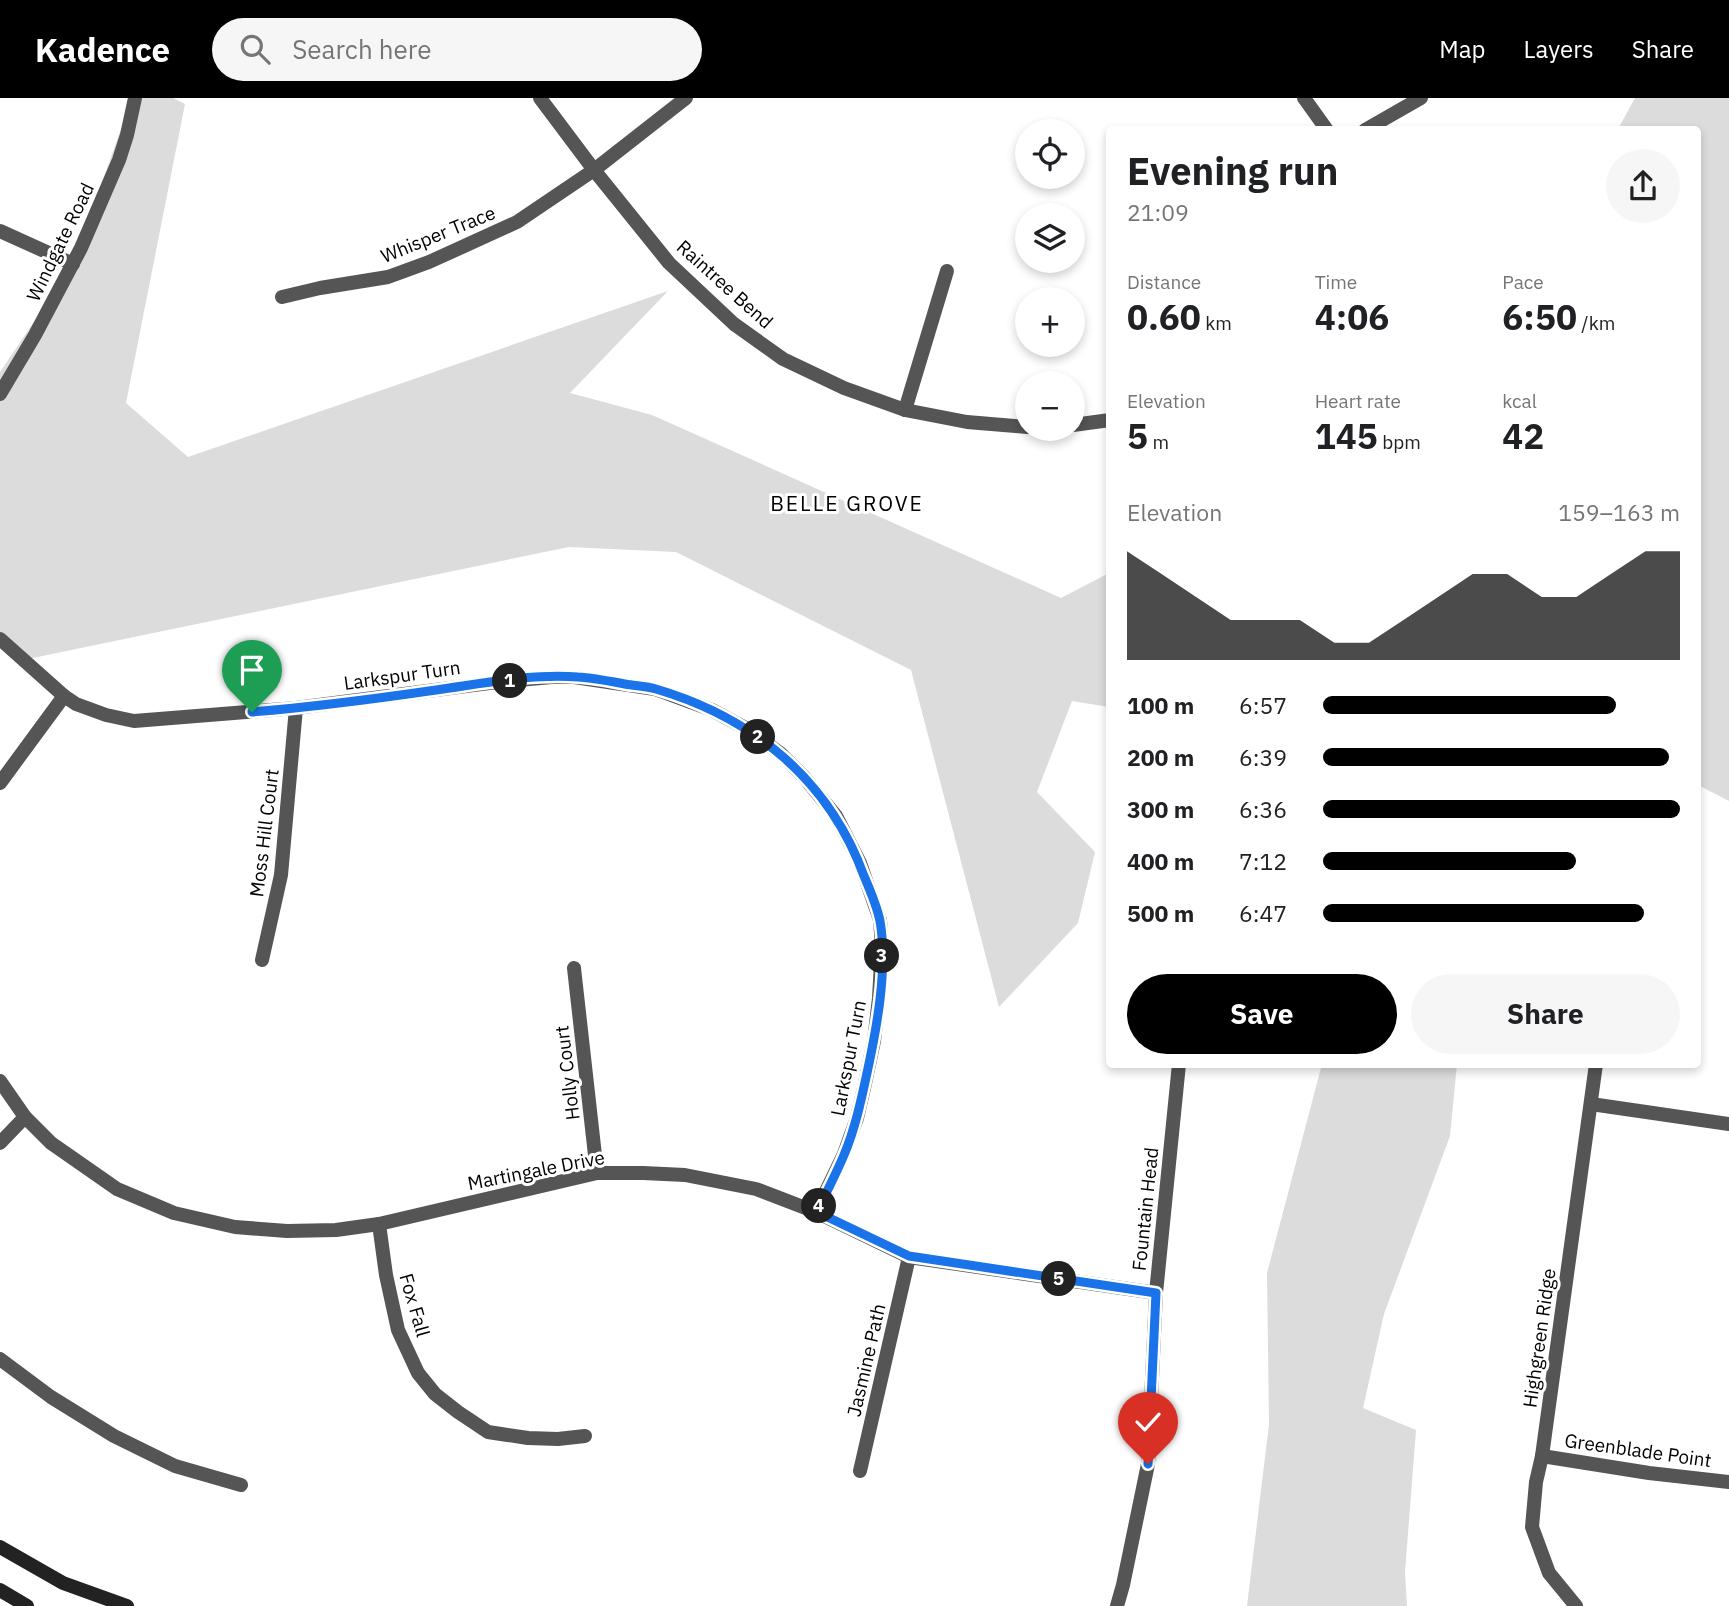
<!DOCTYPE html>
<meta charset="utf-8">
<style>
:root{--surface:#fff;--page:#f6f6f6;--text:#202124;--muted:#757577;--accent:#000}
body{margin:0;font-family:"IBM Plex Sans",sans-serif;background:var(--page);color:var(--text);height:100vh;display:flex;flex-direction:column;font-size:26px;white-space:nowrap}
*{box-sizing:border-box;margin:0}
p{font-size:23px;color:var(--muted)}
.icon{flex:none;width:38px;height:38px;fill:none;stroke:currentColor;stroke-width:2;stroke-linecap:round;stroke-linejoin:round}
.map{position:relative;flex:1;overflow:hidden}
.side{position:absolute;left:1106px;top:28px;width:595px;height:942px;display:flex;flex-direction:column;background:var(--surface);border-radius:7px;box-shadow:0 4px 10px #0003}
.side>*{flex:none}
.tools{position:absolute;left:1015px;top:21px;display:grid;gap:14px}
.tools a{display:grid;place-items:center;width:70px;height:70px;border-radius:50%;background:var(--surface);box-shadow:0 4px 10px #0003;font-size:35px}
.pin{position:absolute;display:grid;place-items:center;width:60px;height:60px;color:#fff;margin:-72px -30px;border-radius:50% 50% 50% 0;rotate:-45deg;box-shadow:0 0 7px #0007}
.pin .icon{rotate:45deg}
.km{position:absolute;width:35px;height:35px;margin:-18px;border-radius:50%;background:#222;color:#fff;font-size:19px;line-height:35px;text-align:center}
.round{display:grid;place-items:center;flex:none;width:74px;height:74px;border-radius:37px;background:var(--page)}
.headline{display:flex;align-items:center;justify-content:space-between;height:119px;padding:0 21px}
h1{font-size:38px;font-weight:700;line-height:52px}
.figures{display:grid;grid-template-columns:repeat(3,1fr);gap:10px;height:119px;padding:7px 21px}
.figures div{display:grid;align-content:center}
.figures b{font-size:35px;font-weight:700}
.figures small{font-size:19px;font-weight:400}
.figures p{font-size:19px}
.chart{height:196px;padding:14px 21px}
.chart p{display:flex;justify-content:space-between}
.chart svg{width:100%;height:126px;margin-top:7px;fill:var(--accent);opacity:.7}
.primary-button{display:flex;gap:14px;margin-top:auto;padding:14px 21px}
.primary-button a{flex:1;height:80px;border-radius:42px;background:var(--accent);color:#fff;font-size:28px;font-weight:700;line-height:80px;text-align:center}
.primary-button a+a{background:var(--page);color:var(--text)}
ul{padding:0 21px;list-style:none;font-size:23px}
li{display:grid;grid-template-columns:112px 84px 1fr;align-items:center;height:52px}
li i{height:18px;border-radius:9px;background:var(--accent)}
header{display:flex;align-items:center;gap:42px;box-sizing:border-box;height:98px;padding:0 35px;background:var(--accent);color:#fff}
header strong{font-size:33px}
nav{display:flex;gap:38px;margin-inline-start:auto;font-size:24px}
.search{width:490px;height:63px;background:var(--page);display:flex;align-items:center;gap:18px;box-sizing:border-box;padding:0 24px;border-radius:38px;color:var(--muted);font-size:26px}
.map>svg:first-child{display:block}
</style>
<header>
<strong>Kadence</strong>
<div class="search"><svg class="icon" aria-label="search" viewBox="0 0 24 24"><circle cx="10" cy="10" r="6"/><path d="M15 15l6 6"/></svg>Search here</div>
<nav><a>Map</a><a>Layers</a><a>Share</a></nav>
</header>
<div class="map">
<svg width="1729" height="1508" viewBox="0 0 1729 1508">
<rect width="100%" height="100%" fill="#fff"/>
<g fill="#dcdcdc">
<polygon points="132,0 173,0 185,6 126,305 188,359 668,193 570,295 652,317 1061,500 1109,475 1109,609 1072,603 1037,694 1095,754 1078,825 999,909 911,572 676,454 569,449 23,562 0,541 0,274 73,166"/>
<polygon points="1635,0 1729,0 1729,703 1698,687 1698,32 1618,31"/>
<polygon points="1322,966 1457,966 1450,1038 1384,1216 1363,1310 1416,1332 1405,1474 1407,1508 1247,1508 1269,1326 1267,1175"/>
</g>
<g fill="none" stroke-linecap="round" stroke-linejoin="round">
<g stroke="#555" stroke-width="14">
<polyline points="540,0 594,72 669,165 734,226 783,261 844,290 905,312 967,324 1027,329"/>
<polyline points="1304,0 1327,32"/>
<polyline points="1365,32 1421,0"/>
<polyline points="0,133 73,166"/>
<polyline points="282,199 320,190 388,179 429,164 517,124 594,72 686,0"/>
<polyline points="905,312 947,173"/>
<polyline points="1073,327 1110,322"/>
<polyline points="0,541 64,598 76,606 106,617 134,623 296,610 497,584 552,579 574,579 655,591 712,612 747,631 781,656 804,679 836,718 860,765 880,822 882,848 879,900 874,943 864,990 857,1020 844,1056 816,1114"/>
<polyline points="0,685 64,598"/>
<polyline points="262,862 281,777 296,610"/>
<polyline points="574,870 597,1075"/>
<polyline points="0,983 25,1019 51,1045 117,1091 174,1115 235,1129 287,1133 336,1132 379,1126 597,1075 643,1075 685,1077 756,1091 816,1114 909,1159 1156,1195"/>
<polyline points="1591,1006 1729,1026"/>
<polyline points="0,1045 25,1019"/>
<polyline points="379,1126 386,1177 398,1232 418,1275 435,1296 458,1314 488,1334 528,1340 558,1341 585,1338"/>
<polyline points="0,1261 51,1299 114,1338 175,1368 241,1387"/>
<polyline points="1542,1358 1649,1375 1729,1384"/>
<polyline points="860,1373 909,1159"/>
<polyline points="1117,1508 1123,1487 1148,1366 1156,1195 1179,966"/>
<polyline points="1576,1508 1549,1475 1532,1429 1536,1384 1542,1358 1596,966"/>
</g>
<polyline stroke="#555" stroke-width="14" points="0,296 35,237 81,150 119,62 127,37 135,0"/>
<g stroke="#222" stroke-width="14">
<polyline points="0,1449 63,1485 127,1508"/>
<polyline points="0,1492 27,1508"/>
</g>
</g>
<g fill="none" stroke-linecap="round" stroke-linejoin="round">
<g stroke="#fff" stroke-width="14">
<path id="route" d="M252,614c61,-5 122,-13 184,-22 44,-6 97,-17 142,-13 16,1 31,4 47,7 10,2 21,2 31,5 98,29 173,91 208,187 6,14 13,30 16,45 8,47 -3,106 -13,152 -6,28 -12,56 -23,82 -8,19 -18,38 -27,57l92,44 247,37 -8,171"/>
</g>
<use href="#route" stroke="#1a73e8" stroke-width="9"/>
</g>
<g text-anchor="middle" stroke-width="6" stroke-linejoin="round" paint-order="stroke">
<g font-size="19" fill="#000" stroke="#fff">
<text transform="translate(438 136) rotate(-22)" y="7">Whisper Trace</text>
<text transform="translate(60 144) rotate(-64)" y="7">Windgate Road</text>
<text transform="translate(725 186) rotate(42)" y="7">Raintree Bend</text>
<text transform="translate(402 577) rotate(-8)" y="7">Larkspur Turn</text>
<text transform="translate(264 735) rotate(-83)" y="7">Moss Hill Court</text>
<text transform="translate(848 960) rotate(-79)" y="7">Larkspur Turn</text>
<text transform="translate(567 975) rotate(-97)" y="7">Holly Court</text>
<text transform="translate(536 1072) rotate(-11)" y="7">Martingale Drive</text>
<text transform="translate(1145 1111) rotate(-84)" y="7">Fountain Head</text>
<text transform="translate(415 1207) rotate(74)" y="7">Fox Fall</text>
<text transform="translate(1539 1240) rotate(-82)" y="7">Highgreen Ridge</text>
<text transform="translate(866 1262) rotate(-77)" y="7">Jasmine Path</text>
<text transform="translate(1638 1352) rotate(8)" y="7">Greenblade Point</text>
</g>
<g font-size="21" letter-spacing="2" fill="#000" stroke="#fff">
<text x="847" y="413">BELLE GROVE</text>
</g>
</g>
</svg>
<div class="tools">
<a><svg class="icon" aria-label="locate" viewBox="0 0 24 24"><circle cx="12" cy="12" r="6"/><path d="M12 2v4M12 18v4M2 12h4M18 12h4"/></svg></a>
<a><svg class="icon" aria-label="layers" viewBox="0 0 24 24"><path d="M12 4l9 5-9 5-9-5zM3 14l9 5 9-5"/></svg></a>
<a>+</a>
<a>−</a>
</div>
<div class="pin" style="left:252px;top:614px;background:#1e9e55"><svg class="icon" aria-label="arrive" viewBox="0 0 24 24"><path d="M6 21V4h12l-3 4 3 4H6"/></svg></div>
<div class="pin" style="left:1148px;top:1366px;background:#d93025"><svg class="icon" aria-label="check" viewBox="0 0 24 24"><path d="M5 12l5 5 9-10"/></svg></div>
<b class="km" style="left:510px;top:583px">1</b>
<b class="km" style="left:758px;top:639px">2</b>
<b class="km" style="left:882px;top:858px">3</b>
<b class="km" style="left:819px;top:1108px">4</b>
<b class="km" style="left:1059px;top:1181px">5</b>
<section class="side">
<div class="headline"><div><h1>Evening run</h1><p>21:09</p></div><a class="round"><svg class="icon" aria-label="share" viewBox="0 0 24 24"><path d="M12 15V3M7 8l5-5 5 5M5 13v7h14v-7"/></svg></a></div>
<div class="figures">
<div><p>Distance</p><b>0.60<small> km</small></b></div>
<div><p>Time</p><b>4:06</b></div>
<div><p>Pace</p><b>6:50<small> /km</small></b></div>
</div>
<div class="figures">
<div><p>Elevation</p><b>5<small> m</small></b></div>
<div><p>Heart rate</p><b>145<small> bpm</small></b></div>
<div><p>kcal</p><b>42</b></div>
</div>
<div class="chart"><p><span>Elevation</span>159–163 m</p>
<svg viewBox="0 0 160 44" preserveAspectRatio="none"><path d="M0 44V6L10 14L20 22L30 30L40 30L50 30L60 38L70 38L80 30L90 22L100 14L110 14L120 22L130 22L140 14L150 6L160 6V44z"/></svg>
</div>
<ul>
<li><b>100 m</b>6:57<i style="width:82%"></i></li>
<li><b>200 m</b>6:39<i style="width:97%"></i></li>
<li><b>300 m</b>6:36<i style="width:100%"></i></li>
<li><b>400 m</b>7:12<i style="width:71%"></i></li>
<li><b>500 m</b>6:47<i style="width:90%"></i></li>
</ul>
<div class="primary-button"><a>Save</a><a>Share</a></div>
</section>
</div>
